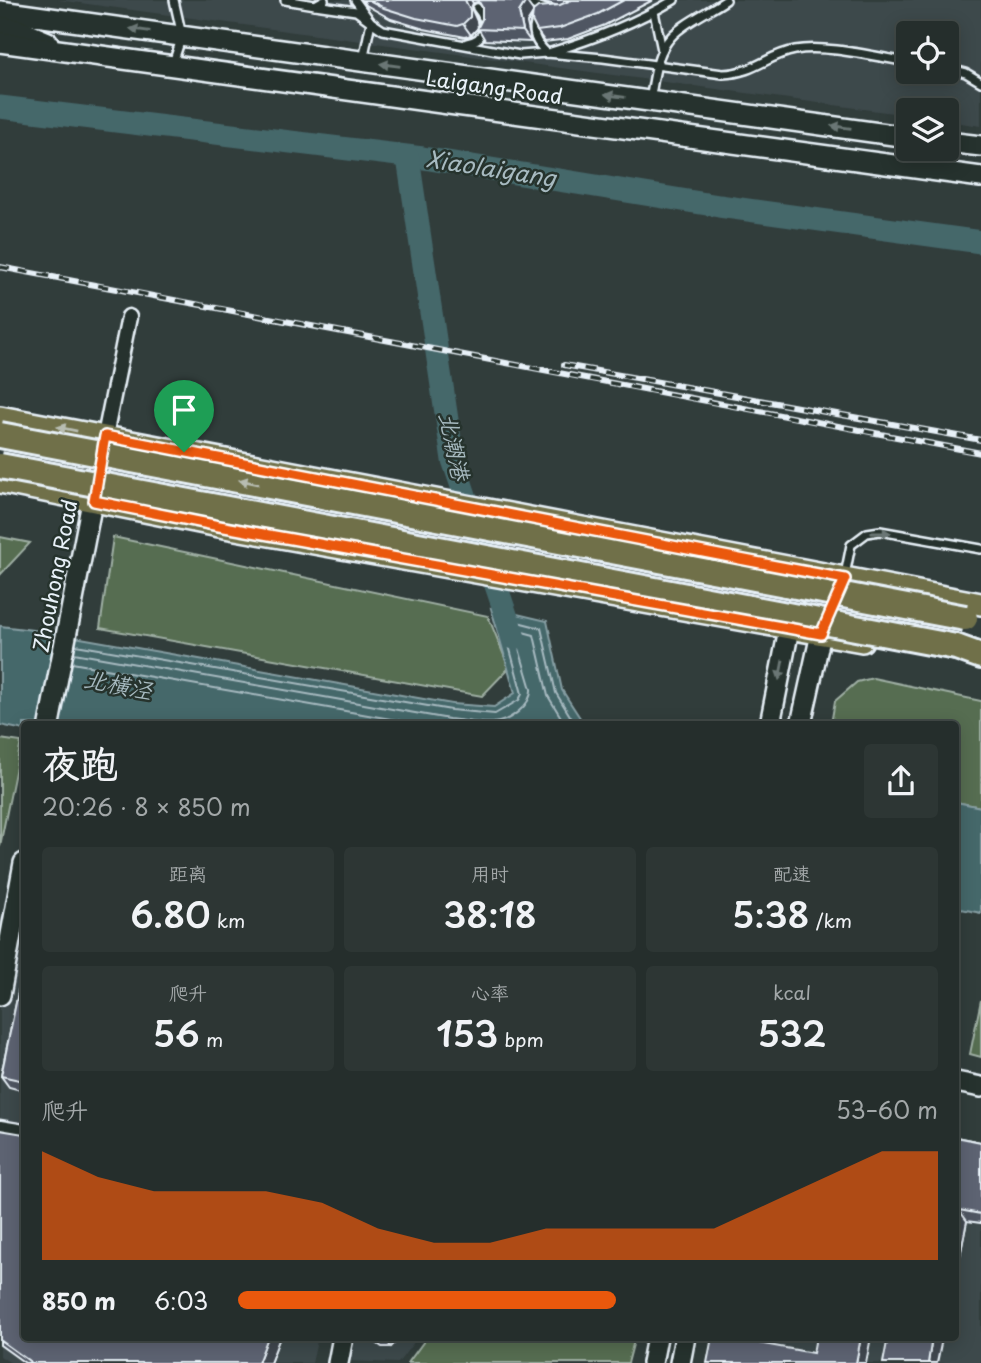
<!DOCTYPE html>
<html lang="zh">
<meta charset="utf-8">
<style>
:root{--surface:#252e2c;--page:#2d3634;--text:#f1f3f6;--muted:#a3a8a9;--line:#424a48;--accent:#ea580c}
body{margin:0;font-family:"Playpen Sans","LXGW WenKai TC",sans-serif;background:var(--page);color:var(--text);height:100vh;display:flex;flex-direction:column;font-size:26px;white-space:nowrap}
*{box-sizing:border-box;margin:0}
p{font-size:23px;color:var(--muted)}
.icon{flex:none;width:38px;height:38px;fill:none;stroke:currentColor;stroke-width:2;stroke-linecap:round;stroke-linejoin:round}
.map{position:relative;flex:1;overflow:hidden}
.side{position:absolute;left:21px;top:721px;width:938px;height:620px;display:flex;flex-direction:column;background:var(--surface);border-radius:7px;box-shadow:0 4px 18px #0003,0 0 0 2px var(--line)}
.side>*{flex:none}
.fabs{position:absolute;left:896px;top:21px;display:grid;gap:14px}
.fabs a{display:grid;place-items:center;width:63px;height:63px;border-radius:7px;background:var(--surface);box-shadow:0 4px 18px #0003,0 0 0 2px var(--line);font-size:35px}
.pin{position:absolute;display:grid;place-items:center;width:60px;height:60px;color:#fff;margin:-72px -30px;border-radius:50% 50% 50% 0;rotate:-45deg;box-shadow:0 0 7px #0007}
.pin .icon{rotate:45deg}
.round{display:grid;place-items:center;flex:none;width:74px;height:74px;border-radius:7px;background:var(--page)}
.head{display:flex;align-items:center;justify-content:space-between;height:119px;padding:0 21px}
h1{font-size:38px;font-weight:600;line-height:52px}
.figures{display:grid;grid-template-columns:repeat(3,1fr);gap:10px;height:119px;padding:7px 21px}
.figures div{display:grid;align-content:center;border-radius:7px;background:var(--page);text-align:center}
.figures b{font-size:35px;font-weight:600}
.figures small{font-size:19px;font-weight:400}
.figures p{font-size:19px}
.chart{height:196px;padding:14px 21px}
.chart p{display:flex;justify-content:space-between}
.chart svg{width:100%;height:126px;margin-top:7px;fill:var(--accent);opacity:.7}
ul{padding:0 21px;list-style:none;font-size:23px}
li{display:grid;grid-template-columns:112px 84px 1fr;align-items:center;height:52px}
li i{height:18px;border-radius:9px;background:var(--accent)}
.map>svg:first-child{display:block}
</style>
<div class="map">
<svg width="981" height="1363" viewBox="0 0 981 1363">
<rect width="100%" height="100%" fill="#313d3b"/>
<filter id="ink" filterUnits="userSpaceOnUse"><feTurbulence type="fractalNoise" baseFrequency=".0143" numOctaves="2"/><feDisplacementMap in="SourceGraphic" scale="14" xChannelSelector="R" yChannelSelector="G"/><feConvolveMatrix kernelMatrix="1 2 1 2 8 2 1 2 1" color-interpolation-filters="sRGB"/></filter>
<g filter="url(#ink)">
<g fill="#3e494c" fill-rule="evenodd">
<path d="M58,0h923v126l-34,-5v-11h-39v5zM908,33h39v39h-39z"/>
<polygon points="0,929 24,933 24,1337 318,1337 312,1363 11,1363 0,1356"/>
<polygon points="956,1139 981,1144 981,1363 710,1363 715,1337 956,1337"/>
<polygon points="349,1337 418,1337 398,1363 348,1361"/>
</g>
<g fill="#566d51" stroke="#9fafa4" stroke-width="2">
<polygon points="0,537 30,543 0,575"/>
<polygon points="113,537 488,616 509,668 482,696 100,628"/>
<polygon points="873,678 981,701 981,807 956,802 956,724 831,724 835,701 857,682"/>
<polygon points="0,739 21,742 0,846"/>
<polygon points="981,1000 981,1057 970,1054"/>
<polygon points="427,1337 635,1337 628,1363 408,1363"/>
</g>
<g fill="#45676b" stroke="#869ea3" stroke-width="2">
<polygon points="491,608 547,621 562,690 584,724 24,724 24,730 0,725 0,626 41,631 452,704 494,707 515,693"/>
<polygon points="956,802 981,807 981,913 956,908"/>
</g>
<g fill="none" stroke-linecap="round" stroke-linejoin="round">
<g stroke="#a7bac0" stroke-width="2">
<polyline points="76,645 451,710 495,714 519,700 522,694 503,623 506,619 541,628 556,693 575,724"/>
<path d="M74,653l375,66c14,1 30,5 44,4 16,-1 39,-18 38,-34l-16,-54 4,-4 15,4 14,61 17,28"/>
<polyline points="72,663 419,724"/>
</g>
<g stroke="#45676b" stroke-width="23">
<polyline points="0,107 423,158 719,206 981,242"/>
<polyline points="408,158 453,460 514,638"/>
</g>
<g stroke="#e8f1f8" stroke-width="12">
<g id="lane">
<polyline points="285,0 315,5 324,0"/>
<path d="M355,0l16,22 12,8 137,25 27,-2 56,5 120,16c32,-1 44,-19 72,-24 30,-6 81,7 113,12"/>
<polyline points="517,0 546,9"/>
<polyline points="315,5 356,11 371,22 363,60"/>
<polyline points="654,12 662,50"/>
<path d="M537,18c-7,15 -1,25 10,35"/>
<path d="M467,43c20,-4 22,-21 10,-35"/>
<path d="M551,52c44,-13 84,-29 123,-52"/>
<polyline points="173,63 182,36 174,0"/>
<polyline points="947,68 966,73 981,82"/>
<path d="M650,100c4,-19 5,-41 17,-58 11,-17 42,-30 59,-42"/>
<polyline points="845,575 851,545 867,533 880,531 981,549"/>
</g>
</g>
<g stroke="#e8f1f8" stroke-width="19">
<g id="street">
<polyline points="105,436 129,317"/>
<polyline points="0,1128 24,1132"/>
</g>
</g>
<g stroke="#e8f1f8" stroke-width="24">
<g id="secondary">
<polyline points="0,11 908,137"/>
<polyline points="0,26 17,29 48,42"/>
<path d="M0,42c327,43 654,93 981,135"/>
<polyline points="947,142 981,146"/>
<polyline points="49,724 104,440"/>
<polyline points="770,724 789,629 836,587"/>
<polyline points="801,724 821,634 826,622"/>
<polyline points="0,995 24,863"/>
<polyline points="956,1082 981,1087"/>
<polyline points="338,1363 343,1337"/>
<polyline points="652,1363 657,1337"/>
<polyline points="680,1363 685,1337"/>
</g>
</g>
<g stroke="#e8f1f8" stroke-width="26">
<g id="primary">
<polyline points="0,417 981,604"/>
<polyline points="0,482 219,526 862,641"/>
</g>
</g>
<g stroke="#e8f1f8" stroke-width="30">
<polyline id="highway" points="956,647 981,656"/>
</g>
<use href="#lane" stroke="#26332d" stroke-width="7"/>
<use href="#street" stroke="#26332d" stroke-width="14"/>
<use href="#secondary" stroke="#26332d" stroke-width="19"/>
<use href="#primary" stroke="#6f704a" stroke-width="21"/>
<use href="#highway" stroke="#6f704a" stroke-width="24"/>
<g stroke="#e8f1f8" stroke-width="6">
<g id="rail">
<path d="M0,267c327,61 654,125 981,186"/>
<polyline points="564,365 981,440"/>
</g>
</g>
<use href="#rail" stroke="#26332d" stroke-width="3.5" stroke-dasharray="10" stroke-linecap="butt"/>
<g stroke="#e8f1f8" stroke-width="30" stroke-linecap="butt">
<g id="highway-bridge">
<polyline points="0,435 965,618"/>
<polyline points="0,466 956,647"/>
</g>
</g>
<use href="#highway-bridge" stroke="#6f704a" stroke-width="24"/>
</g>
<g fill="#505662" stroke="#e8f1f8" stroke-width="2" fill-rule="evenodd">
<path d="M363,0h161l9,11 22,-6 -17,-5h115l-48,25 -37,14 -23,3 -8,-11 -5,-18 -5,10 4,19 -46,-2 -7,-12 -7,7 -6,2 -41,-8 -33,-10 -25,-14zM477,2l3,1 2,4v12l-4,9 -1,-7 -6,-13 2,-5z"/>
<polygon points="24,964 24,1091 9,1087 1,1076"/>
<polygon points="0,1130 24,1337 280,1337 270,1363 25,1363 0,1345"/>
<polygon points="956,1137 981,1142 981,1223 967,1221 959,1261 956,1261"/>
<polygon points="368,1337 400,1337 391,1347 382,1347"/>
</g>
<g fill="#414650" stroke="#e8f1f8" stroke-width="2">
<polygon points="465,0 471,0 473,3 471,8 477,21 478,28 471,35 463,24"/>
<polygon points="526,1 534,12 527,23 531,42 523,31 519,12"/>
<polygon points="959,1210 967,1221 959,1261 956,1256 956,1229"/>
<polygon points="268,1337 280,1337 270,1363 258,1363"/>
<polygon points="384,1337 400,1337 391,1347"/>
<polygon points="759,1337 769,1337 766,1354 758,1343"/>
<polygon points="861,1337 871,1337 866,1363 856,1363"/>
<polygon points="932,1337 941,1337 942,1339 937,1363 928,1363"/>
</g>
<g fill="#5d6472" stroke="#e8f1f8" stroke-width="2">
<polygon points="369,0 465,0 470,10 470,17 463,24 457,26 416,18 384,8"/>
<polygon points="478,0 526,1 519,12 523,31 477,29 482,19 482,7"/>
<polygon points="571,0 624,0 598,14 560,28 537,31 532,21 533,11 538,7 560,5"/>
<polygon points="24,964 24,1081 1,1076"/>
<polygon points="0,1130 24,1134 24,1337 268,1337 258,1363 32,1363 0,1340"/>
<polygon points="956,1137 981,1142 981,1214 959,1210 956,1229"/>
<polygon points="712,1337 759,1337 758,1343 813,1353 816,1337 861,1337 856,1363 707,1363"/>
<polygon points="888,1337 932,1337 928,1363 883,1363"/>
</g>
<defs><path id="oneway-solid" d="M-6-.8H1V-3.2L6.5 0L1 3.2V.8H-6Z" transform="scale(1.75)"/></defs>
<g fill="#6a7674">
<use href="#oneway-solid" transform="translate(140 30) rotate(-172)"/>
<use href="#oneway-solid" transform="translate(390 65) rotate(-172)"/>
<use href="#oneway-solid" transform="translate(615 96) rotate(-172)"/>
<use href="#oneway-solid" transform="translate(841 127) rotate(-172)"/>
<use href="#oneway-solid" transform="translate(881 533)"/>
<use href="#oneway-solid" transform="translate(781 670) rotate(101)"/>
</g>
<g fill="#b8bdb2">
<use href="#oneway-solid" transform="translate(67 429) rotate(-169)"/>
<use href="#oneway-solid" transform="translate(249 482) rotate(-169)"/>
</g>
</g>
<g fill="none" stroke-linecap="round" stroke-linejoin="round" filter="url(#ink)">
<g stroke="#fff" stroke-width="14">
<polygon id="route" points="105,436 750,561 845,579 821,634 219,526 94,501"/>
</g>
<use href="#route" stroke="#ea580c" stroke-width="9"/>
</g>
<g text-anchor="middle" stroke-width="5" stroke-linejoin="round" paint-order="stroke">
<g font-size="21" fill="#e8f1f8" stroke="#26332d">
<text transform="translate(494 88) rotate(8)" y="7">Laigang Road</text>
<text transform="translate(56 576) rotate(-79)" y="7">Zhouhong Road</text>
</g>
<g font-size="23" font-style="italic" fill="#a7bac0" stroke="#26332d">
<text transform="translate(491 169) rotate(9)" y="8">Xiaolaigang</text>
<text transform="translate(454 446) rotate(78)" y="8">北潮港</text>
<text transform="translate(118 685) rotate(11)" y="8">北横泾</text>
</g>
</g>
</svg>
<div class="fabs">
<a><svg class="icon" aria-label="locate" viewBox="0 0 24 24"><circle cx="12" cy="12" r="6"/><path d="M12 2v4M12 18v4M2 12h4M18 12h4"/></svg></a>
<a><svg class="icon" aria-label="layers" viewBox="0 0 24 24"><path d="M12 4l9 5-9 5-9-5zM3 14l9 5 9-5"/></svg></a>
</div>
<div class="pin" style="left:184px;top:452px;background:#1e9e55"><svg class="icon" aria-label="arrive" viewBox="0 0 24 24"><path d="M6 21V4h12l-3 4 3 4H6"/></svg></div>
<section class="side">
<div class="head"><div><h1>夜跑</h1><p>20:26 · 8 × 850 m</p></div><a class="round"><svg class="icon" aria-label="share" viewBox="0 0 24 24"><path d="M12 15V3M7 8l5-5 5 5M5 13v7h14v-7"/></svg></a></div>
<div class="figures">
<div><p>距离</p><b>6.80<small> km</small></b></div>
<div><p>用时</p><b>38:18</b></div>
<div><p>配速</p><b>5:38<small> /km</small></b></div>
</div>
<div class="figures">
<div><p>爬升</p><b>56<small> m</small></b></div>
<div><p>心率</p><b>153<small> bpm</small></b></div>
<div><p>kcal</p><b>532</b></div>
</div>
<div class="chart"><p><span>爬升</span>53–60 m</p>
<svg viewBox="0 0 160 44" preserveAspectRatio="none"><path d="M0 44V6L10 15L20 20L30 20L40 20L50 24L60 33L70 38L80 38L90 33L100 33L110 33L120 33L130 24L140 15L150 6L160 6V44z"/></svg>
</div>
<ul>
<li><b>850 m</b>6:03<i style="width:54%"></i></li>
</ul>
</section>
</div>
